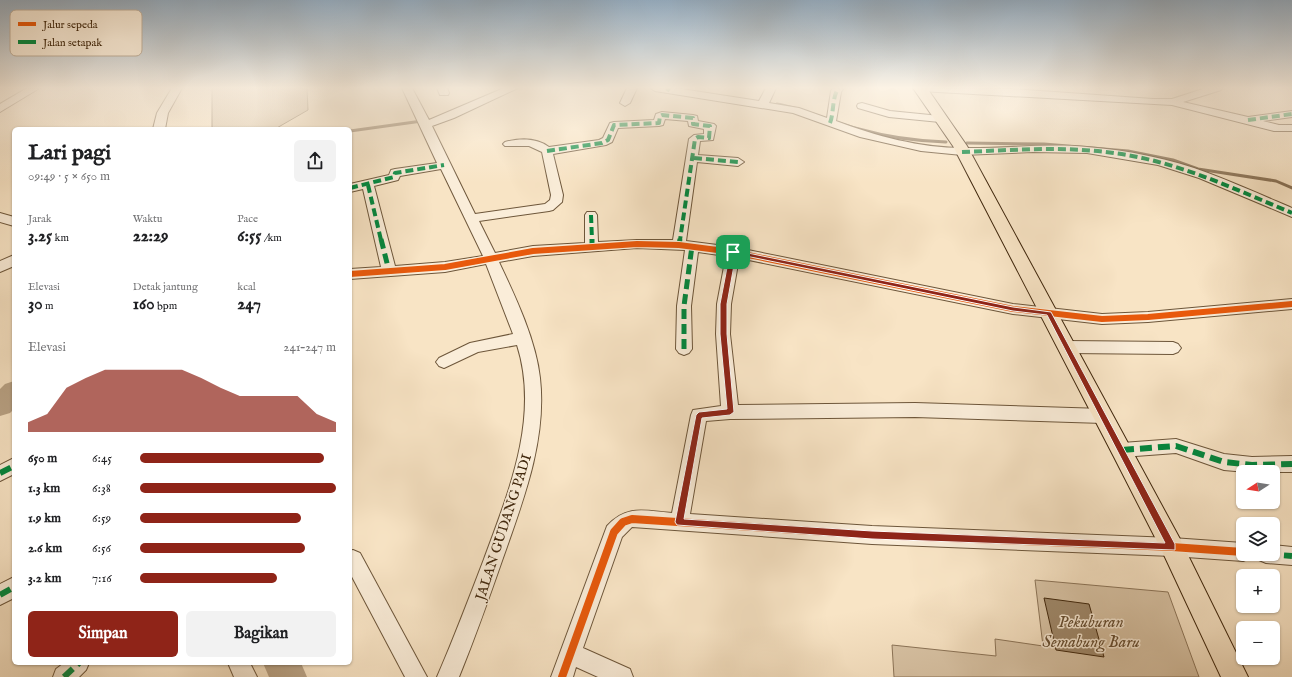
<!DOCTYPE html>
<html lang="id">
<meta charset="utf-8">
<style>
:root{--surface:#fff;--page:#f2f2f2;--text:#202124;--muted:#757577;--accent:#8f2418}
body{margin:0;font-family:"IM FELL English",serif;background:var(--page);color:var(--text);height:100vh;display:flex;flex-direction:column;font-size:15px;white-space:nowrap}
*{box-sizing:border-box;margin:0}
p{font-size:13px;color:var(--muted)}
.icon{flex:none;width:22px;height:22px;fill:none;stroke:currentColor;stroke-width:2;stroke-linecap:round;stroke-linejoin:round}
.map{position:relative;flex:1;overflow:hidden}
.side{position:absolute;left:12px;top:127px;width:340px;height:538px;display:flex;flex-direction:column;background:var(--surface);border-radius:6px;box-shadow:0 1px 3px #0004}
.side>*{flex:none}
.needle{width:26px;rotate:258deg}
.fabs{position:absolute;left:1236px;top:465px;display:grid;gap:8px}
.fabs a{display:grid;place-items:center;width:44px;height:44px;border-radius:6px;background:var(--surface);box-shadow:0 1px 3px #0004;font-size:20px}
.pin{position:absolute;display:grid;place-items:center;width:34px;height:34px;color:#fff;margin:-17px;border-radius:8px;box-shadow:0 2px 6px #0006}
.round{display:grid;place-items:center;flex:none;width:42px;height:42px;border-radius:6px;background:var(--page)}
.summary{display:flex;align-items:center;justify-content:space-between;height:68px;padding:0 16px}
h1{font-size:22px;font-weight:700;line-height:30px}
.figures{display:grid;grid-template-columns:repeat(3,1fr);gap:6px;height:68px;padding:4px 16px}
.figures div{display:grid;align-content:center}
.figures b{font-size:17px;font-weight:700}
.figures small{font-size:11px;font-weight:400}
.figures p{font-size:11px}
.chart{height:112px;padding:8px 16px}
.chart p{display:flex;justify-content:space-between}
.chart svg{width:100%;height:72px;margin-top:4px;fill:var(--accent);opacity:.7}
.button{display:flex;gap:8px;margin-top:auto;padding:8px 16px}
.button a{flex:1;height:46px;border-radius:6px;background:var(--accent);color:#fff;font-size:16px;font-weight:700;line-height:46px;text-align:center}
.button a+a{background:var(--page);color:var(--text)}
ul{padding:0 16px;list-style:none;font-size:13px}
li{display:grid;grid-template-columns:64px 48px 1fr;align-items:center;height:30px}
li i{height:10px;border-radius:5px;background:var(--accent)}
.map>svg:first-child{display:block}
</style>
<div class="map">
<svg width="1292" height="677" viewBox="0 0 1292 677">
<rect width="100%" height="100%" fill="#f8e4c5"/>
<filter id="stains"><feTurbulence type="fractalNoise" baseFrequency=".005" numOctaves="4"/><feColorMatrix values="0 0 0 0 .2 0 0 0 0 .09 0 0 0 0 .02 0 0 0 .5 -.17"/></filter>
<radialGradient id="worn" r=".72"><stop offset=".6" stop-color="#630" stop-opacity="0"/><stop offset="1" stop-color="#630" stop-opacity=".3"/></radialGradient>
<g fill="#d9c4a6" stroke="#8c7559">
<polygon points="212,88 307,88 308,110 275,129 212,129"/>
<polygon points="1035,580 1168,592 1199,677 894,677 892,645 996,656 995,639 1043,646"/>
</g>
<g fill="none" stroke-linecap="round" stroke-linejoin="round">
<g stroke="#887155" stroke-width="3">
<path d="M777,104c28,5 54,18 82,25 28,8 57,12 87,13"/>
<polyline points="350,131 422,121"/>
<polyline points="967,143 1044,144 1128,151 1173,160 1198,169 1276,181 1292,188"/>
</g>
<g fill="#b9a386" fill-rule="evenodd">
<polygon points="14,381 14,409 10,413 0,416 0,389 5,384"/>
<polygon points="263,663 301,663 307,677 269,677"/>
</g>
</g>
<polygon fill="#9f896c" stroke="#3f260c" points="1044,598 1089,604 1104,657 1056,650"/>
<g fill="none" stroke-linecap="round" stroke-linejoin="round">
<g stroke="#6d563a" stroke-width="2">
<g id="minor">
<polygon points="27,88 38,89 0,112 0,104"/>
<polygon points="172,88 182,88 168,113 165,129 153,129 157,113"/>
<path d="M402,88h10l17,32 75,-32h14l-64,30 -22,8 43,88 70,-10 5,-4 1,-5 -9,-43 -13,-6h-24l-2,-2 2,-2c15,-4 32,-4 44,5l50,-7 4,-2 7,-15 4,-1 40,-2 2,-6 6,-2 31,3 4,1 1,5 16,3 2,2 -3,14 -13,1 -2,14 40,3 6,4 -6,4 -41,-4 -11,79 47,6 280,57 89,10 46,-2 144,-13v10l-144,13 -46,2 -89,-10 -274,-56 -8,46 -1,30 8,71 177,-2 188,6 6,2 2,5 -2,5 -6,2 -188,-6 -185,2 -24,2 -16,93 182,12 300,12 71,5v11h9l-2,4 -7,3 -71,-5 -300,-12 -240,-17 -10,10 -39,111 47,21 3,8h-35l-22,-10 -3,10h-22l56,-151c20,-22 38,-15 65,-13l19,-98 2,-5 28,-4 -5,-72 1,-30 9,-48 -28,-4 -7,54 1,43 -3,4 -5,2 -5,-2 -3,-4 1,-43 8,-56 -48,-2 -104,8 -34,6c16,34 37,78 41,116 7,62 -17,123 -37,180 -14,40 -28,80 -44,119h-22c17,-39 32,-79 47,-118 25,-68 56,-142 33,-214l-39,7 -34,16 -5,-2 -3,-4 3,-4 31,-15 43,-9 -27,-70 -41,8 -95,7v-10l31,-2 -18,-78 -13,3v-8l39,-9 2,-5 4,-1 42,-6zM665,119l23,2 1,5 15,3v5l-10,1 -5,4 -16,101h-36l-39,2 -1,-27 -2,-3h-8l-2,3v28l-52,3 -38,7 -16,-32 70,-10 4,-1 9,-8 1,-7 -10,-41 53,-9 6,-3 6,-14 41,-2 4,-1zM441,169l42,87 -38,6 -50,4 -21,-80 24,-6 2,-4z"/>
<polygon points="437,88 447,88 449,93 448,95 440,95"/>
<polygon points="627,88 637,88 630,103 625,106 620,103"/>
<path d="M650,88h25l84,13 7,-13h10l-7,15 30,5 28,10 4,-27 2,-3h11l-3,4 -5,29c40,15 84,27 127,27 41,1 83,-5 124,-1 39,3 85,12 121,26 29,11 56,23 84,35v9l-93,-39 -41,-13 -71,-12 -54,-1 -71,3 -41,-4 -61,-14 -67,-24 -138,-22z"/>
<polygon points="915,88 1011,89 1153,99 1172,99 1206,88 1222,88 1221,90 1183,102 1248,117 1292,111 1292,117 1263,121 1279,125 1292,125 1292,131 1274,131 1172,105 920,91"/>
<polygon points="862,103 890,111 940,116 945,119 940,122 889,117 858,108 857,106 858,104"/>
<polygon points="0,213 14,217 14,226 0,222"/>
<polygon points="14,255 14,266 0,272 0,261"/>
<polygon points="1067,341 1173,342 1178,344 1181,348 1178,352 1173,354 1067,353 1062,351 1059,347 1062,343"/>
<polygon points="1176,439 1224,454 1252,457 1292,456 1292,472 1247,472 1224,470 1176,453 1122,457 1116,455 1113,450 1116,445 1122,443"/>
<polygon points="14,458 14,474 0,481 0,465"/>
<polygon points="1273,545 1292,547 1292,565 1266,563 1259,560 1257,554 1273,554"/>
<polygon points="353,550 360,553 427,677 405,677 350,573 350,551"/>
<polygon points="14,577 14,598 0,605 0,584"/>
<polygon points="64,663 89,663 86,670 79,677 53,677 56,669"/>
<polygon points="228,663 250,663 257,677 234,677"/>
</g>
</g>
<g stroke="#3f260c" stroke-width="2">
<polygon id="major" points="913,88 927,88 967,146 1180,539 1248,677 1221,677 1164,555 1114,457 953,146"/>
</g>
<use href="#minor" fill="#faedd9" fill-rule="evenodd"/>
<use href="#major" fill="#f8e4c5" fill-rule="evenodd"/>
<g stroke="#00873e" stroke-width="4" stroke-dasharray="8 4" stroke-linecap="butt">
<polyline points="667,91 669,88"/>
<polyline points="1248,120 1292,114"/>
<path d="M830,123c4,-10 2,-28 9,-35"/>
<polyline points="547,151 602,143 608,140 614,125 659,123 660,116 662,115 693,118 693,124 710,126 709,138 698,137 695,139 680,240"/>
<path d="M962,152c51,-2 101,-6 152,1 62,8 121,36 178,60"/>
<polyline points="694,158 738,162"/>
<polyline points="368,185 381,240"/>
<polyline points="350,188 394,177 395,173 444,165"/>
<polyline points="591,215 592,240"/>
</g>
<g stroke="#00873e" stroke-width="5" stroke-dasharray="10 5" stroke-linecap="butt">
<polyline points="381,239 389,271"/>
<polyline points="592,239 592,247"/>
<polyline points="679,245 680,239"/>
<polyline points="684,349 684,306 692,246"/>
<polyline points="730,412 723,334 724,304 733,252"/>
</g>
<g stroke="#00873e" stroke-width="6" stroke-dasharray="12 6" stroke-linecap="butt">
<polyline points="1122,450 1176,446 1224,462 1252,465 1292,464"/>
<polyline points="0,473 14,466"/>
<polyline points="1266,554 1292,556"/>
<polyline points="0,595 14,587"/>
<polyline points="64,677 79,663"/>
</g>
<g stroke="#faedd9" stroke-width="8">
<polyline id="cycleway-far1" points="350,274 445,267 533,251 637,244 679,245 733,252 1013,309 1102,319 1148,317 1292,304"/>
</g>
<g stroke="#faedd9" stroke-width="10">
<polyline id="cycleway" points="562,677 614,532 623,522 632,519 872,535 1172,547 1243,552"/>
</g>
<use href="#cycleway-far1" stroke="#e8590c" stroke-width="6"/>
<use href="#cycleway" stroke="#e8590c" stroke-width="8"/>
</g>
<linearGradient id="sky" x2="0" y2="1"><stop stop-color="#95adc1"/><stop offset="0.48" stop-color="#fcf3e5"/><stop offset="1" stop-color="#fcf3e5" stop-opacity="0"/></linearGradient>
<rect width="1292" height="183" fill="url(#sky)"/>
<path fill="#8f2418" stroke="#fff" fill-rule="evenodd" d="M733,250l280,57 38,5 124,232v6l-303,-11 -195,-14 -2,-3 21,-107 3,-3 28,-3 -7,-75v-30l10,-52zM736,254l277,57 34,4 118,228 -293,-12 -188,-12 18,-101 28,-3 4,-3 -7,-78v-30z"/>
<g text-anchor="middle" stroke-width="3" stroke-linejoin="round" paint-order="stroke">
<g font-size="14" fill="#3f260c" stroke="#faedd9">
<text transform="translate(503 527) rotate(-72)" y="5">JALAN GUDANG PADI</text>
</g>
<g font-size="17" font-style="italic" fill="#664e32" stroke="#faedd9">
<text x="1091" y="627">Pekuburan<tspan x="1091" dy="20">Semabung Baru</tspan></text>
</g>
</g>
<rect x="10" y="10" width="132" height="46" rx="6" fill="#faedd9" stroke="#c2b19c" stroke-width="1"/>
<rect x="18" y="22" width="18" height="4" fill="#e8590c"/>
<rect x="18" y="40" width="18" height="4" fill="#00873e"/>
<g font-size="11" fill="#3f260c">
<text x="43" y="28">Jalur sepeda</text>
<text x="43" y="46">Jalan setapak</text>
</g>
<rect width="100%" height="100%" filter="url(#stains)"/>
<rect width="100%" height="100%" fill="url(#worn)"/>
</svg>
<div class="fabs">
<a><svg class="needle" viewBox="-14 -14 28 28"><path d="M0-13l5 13h-10z" fill="#e53935"/><path d="M0 13l5-13h-10z" fill="#757577"/></svg></a>
<a><svg class="icon" aria-label="layers" viewBox="0 0 24 24"><path d="M12 4l9 5-9 5-9-5zM3 14l9 5 9-5"/></svg></a>
<a>+</a>
<a>−</a>
</div>
<div class="pin" style="left:733px;top:252px;background:#1e9e55"><svg class="icon" aria-label="arrive" viewBox="0 0 24 24"><path d="M6 21V4h12l-3 4 3 4H6"/></svg></div>
<section class="side">
<div class="summary"><div><h1>Lari pagi</h1><p>09:49 · 5 × 650 m</p></div><a class="round"><svg class="icon" aria-label="share" viewBox="0 0 24 24"><path d="M12 15V3M7 8l5-5 5 5M5 13v7h14v-7"/></svg></a></div>
<div class="figures">
<div><p>Jarak</p><b>3.25<small> km</small></b></div>
<div><p>Waktu</p><b>22:29</b></div>
<div><p>Pace</p><b>6:55<small> /km</small></b></div>
</div>
<div class="figures">
<div><p>Elevasi</p><b>30<small> m</small></b></div>
<div><p>Detak jantung</p><b>160<small> bpm</small></b></div>
<div><p>kcal</p><b>247</b></div>
</div>
<div class="chart"><p><span>Elevasi</span>241–247 m</p>
<svg viewBox="0 0 160 44" preserveAspectRatio="none"><path d="M0 44V38L10 33L20 17L30 11L40 6L50 6L60 6L70 6L80 6L90 11L100 17L110 22L120 22L130 22L140 22L150 33L160 38V44z"/></svg>
</div>
<ul>
<li><b>650 m</b>6:45<i style="width:94%"></i></li>
<li><b>1.3 km</b>6:38<i style="width:100%"></i></li>
<li><b>1.9 km</b>6:59<i style="width:82%"></i></li>
<li><b>2.6 km</b>6:56<i style="width:84%"></i></li>
<li><b>3.2 km</b>7:16<i style="width:70%"></i></li>
</ul>
<div class="button"><a>Simpan</a><a>Bagikan</a></div>
</section>
</div>
